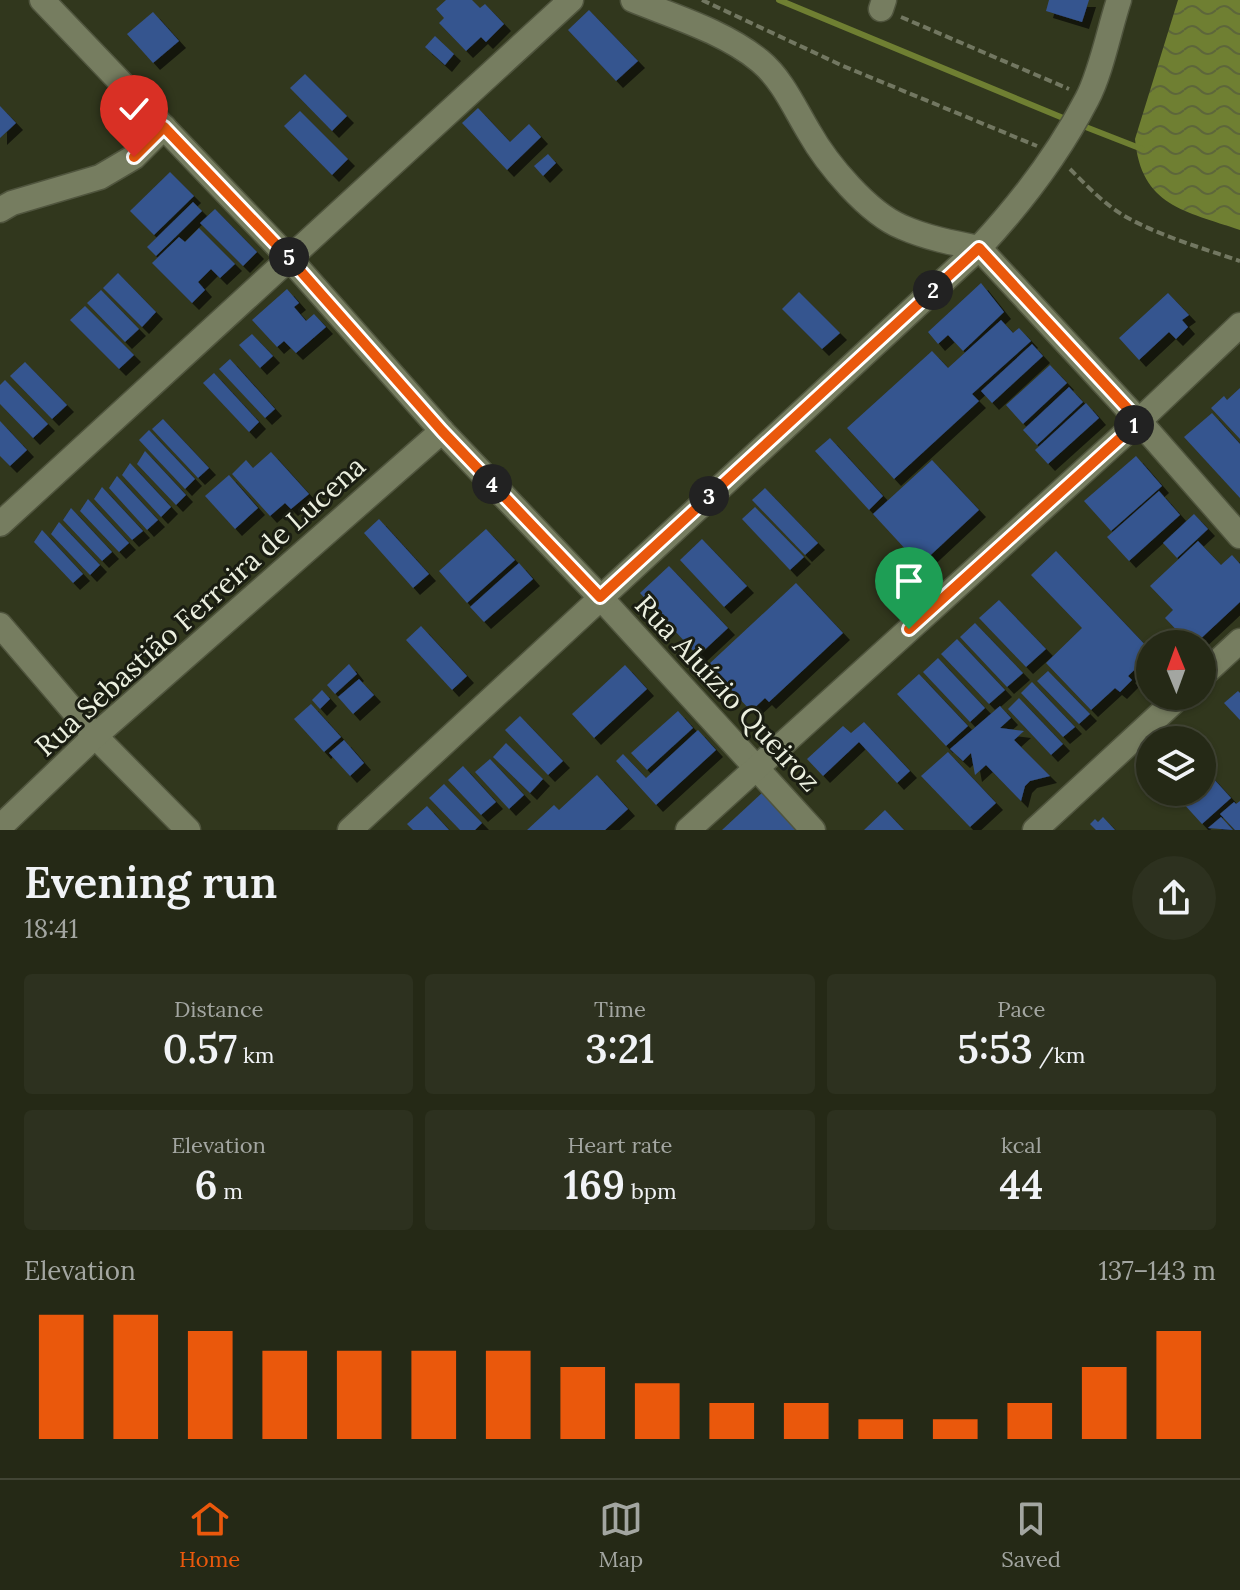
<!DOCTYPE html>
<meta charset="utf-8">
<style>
:root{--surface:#252916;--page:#2d311f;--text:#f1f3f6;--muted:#a3a6a1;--line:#424535;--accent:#ea580c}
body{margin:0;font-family:Lora,serif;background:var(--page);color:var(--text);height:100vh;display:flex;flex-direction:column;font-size:30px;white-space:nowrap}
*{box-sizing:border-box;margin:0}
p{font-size:26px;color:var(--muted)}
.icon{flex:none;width:44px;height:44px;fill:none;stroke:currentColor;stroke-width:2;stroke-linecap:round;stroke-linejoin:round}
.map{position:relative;height:830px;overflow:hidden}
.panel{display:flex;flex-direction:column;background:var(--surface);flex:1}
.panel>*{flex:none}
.needle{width:52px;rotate:359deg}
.fabs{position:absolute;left:1136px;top:630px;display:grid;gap:16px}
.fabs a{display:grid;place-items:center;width:80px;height:80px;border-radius:50%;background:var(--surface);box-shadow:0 2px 6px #0004,0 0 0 2px var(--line);font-size:40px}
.pin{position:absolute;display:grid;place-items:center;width:68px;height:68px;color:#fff;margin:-82px -34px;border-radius:50% 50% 50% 0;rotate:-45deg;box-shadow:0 0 8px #0007}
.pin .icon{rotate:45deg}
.km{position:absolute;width:40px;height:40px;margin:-20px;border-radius:50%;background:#222;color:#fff;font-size:22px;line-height:40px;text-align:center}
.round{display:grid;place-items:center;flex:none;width:84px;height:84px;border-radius:42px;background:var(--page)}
.overview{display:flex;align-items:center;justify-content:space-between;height:136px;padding:0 24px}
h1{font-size:44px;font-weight:600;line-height:60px}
.figures{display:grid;grid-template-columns:repeat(3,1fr);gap:12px;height:136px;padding:8px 24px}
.figures div{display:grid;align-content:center;border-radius:8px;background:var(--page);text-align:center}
.figures b{font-size:40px;font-weight:600}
.figures small{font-size:22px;font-weight:400}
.figures p{font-size:22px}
.chart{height:224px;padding:16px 24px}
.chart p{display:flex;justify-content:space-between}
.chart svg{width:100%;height:144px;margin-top:8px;stroke:var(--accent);stroke-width:6}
.tab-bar{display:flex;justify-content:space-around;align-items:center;height:112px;border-top:2px solid var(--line);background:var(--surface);font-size:22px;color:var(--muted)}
.tab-bar a{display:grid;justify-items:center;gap:4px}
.tab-bar .on{color:var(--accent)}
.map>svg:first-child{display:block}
</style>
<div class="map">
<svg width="1240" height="830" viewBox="0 0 1240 830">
<defs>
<pattern id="water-waves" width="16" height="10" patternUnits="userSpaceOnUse" patternTransform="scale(2)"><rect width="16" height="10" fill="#6f7f32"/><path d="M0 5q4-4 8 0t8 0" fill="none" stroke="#5d663a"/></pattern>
<filter id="shadow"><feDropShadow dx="7" dy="7" stdDeviation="0" flood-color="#0009"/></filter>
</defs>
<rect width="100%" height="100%" fill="#31371d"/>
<path fill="url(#water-waves)" d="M1178,0h62v230c-55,-19 -99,-24 -105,-91z"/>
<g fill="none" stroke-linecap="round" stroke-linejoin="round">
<g stroke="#6f7f32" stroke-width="6">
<polyline points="779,0 1068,120"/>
<polyline points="1078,124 1142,149"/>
</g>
</g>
<g fill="#36548f" filter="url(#shadow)">
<polygon points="446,0 472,0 480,8 485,4 504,24 486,42 481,37 466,51 439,23 444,18 436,9"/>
<polygon points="1049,0 1089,0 1082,22 1046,11"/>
<polygon points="589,10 638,61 616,81 568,30"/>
<polygon points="153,12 179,41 153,63 127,34"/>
<polygon points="435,36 454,54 445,65 425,47"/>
<polygon points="305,74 347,116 332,131 290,88"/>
<polygon points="0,106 16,123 0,138"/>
<polygon points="478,108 510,142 529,124 541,137 507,170 462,123"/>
<polygon points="300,111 348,159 332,175 284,126"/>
<polygon points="548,154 556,163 543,176 534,166"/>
<polygon points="170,172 194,196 154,235 130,211"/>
<polygon points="193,202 202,211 156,256 147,247"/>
<polygon points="215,209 257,252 243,266 200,223"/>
<polygon points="199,228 235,264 220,278 211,269 198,282 205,290 192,303 152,263 179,237 185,242"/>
<polygon points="118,273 156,312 142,327 103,288"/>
<polygon points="981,283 1004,312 963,351 948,335 938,344 928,332"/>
<polygon points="287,289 299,303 294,307 306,321 314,314 326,327 296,353 284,341 277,347 252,320"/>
<polygon points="101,290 139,329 125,342 87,303"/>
<polygon points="799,292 840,333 822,349 782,309"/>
<polygon points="1168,293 1189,315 1182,320 1188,327 1176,339 1169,332 1139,360 1119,338"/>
<polygon points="85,306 134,355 119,369 70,320"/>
<polygon points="1001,320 1013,333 1019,328 1031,341 972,394 979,401 894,479 847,428 932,351 948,368"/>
<polygon points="252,334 273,356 260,368 239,345"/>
<polygon points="1032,344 1043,356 992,403 981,391"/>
<polygon points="230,359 275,409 265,418 219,369"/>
<polygon points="25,362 67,405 52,419 10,376"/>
<polygon points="1050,365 1067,383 1023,424 1006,405"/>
<polygon points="214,373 259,422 249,432 203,383"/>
<polygon points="5,380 48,424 33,438 0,404 0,385"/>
<polygon points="1069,387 1083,402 1037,445 1023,430"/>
<polygon points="1240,388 1240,439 1211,408 1224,396 1227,400"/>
<polygon points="1086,403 1099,418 1048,464 1035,450"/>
<polygon points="1212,413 1240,444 1240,498 1184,437"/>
<polygon points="163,419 209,468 198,478 152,429"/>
<polygon points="0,421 27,450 10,466 0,456"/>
<polygon points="149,430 195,479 185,489 139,440"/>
<polygon points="830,438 883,496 869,510 815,451"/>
<polygon points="145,451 186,495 176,505 137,464"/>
<polygon points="271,452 309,494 291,509 285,503 270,516 232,474 246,460 253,468"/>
<polygon points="1136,456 1162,486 1111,531 1084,501"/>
<polygon points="932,460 979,510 920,565 873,514"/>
<polygon points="130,463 171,507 161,517 122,475"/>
<polygon points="229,475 258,508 235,529 205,496"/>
<polygon points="117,476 158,520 147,530 109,488"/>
<polygon points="102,487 143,531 132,540 94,499"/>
<polygon points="765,488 818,543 805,555 752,500"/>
<polygon points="1159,491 1180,515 1129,561 1107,537"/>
<polygon points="88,499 129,543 119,552 80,511"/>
<polygon points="755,507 804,557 790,570 742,519"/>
<polygon points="71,508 112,552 102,561 63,520"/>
<polygon points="1194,514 1208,529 1177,558 1163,543"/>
<polygon points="379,519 429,574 413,588 364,533"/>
<polygon points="59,522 100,565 90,575 51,534"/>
<polygon points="486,529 515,560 467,603 439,571"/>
<polygon points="42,530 83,574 73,583 34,542"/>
<polygon points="702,539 747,586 724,607 680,560"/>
<polygon points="1198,541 1221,565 1232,555 1240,564 1240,602 1195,644 1190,644 1165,618 1173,610 1150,586"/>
<polygon points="1056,551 1150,650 1150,655 1128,676 1132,680 1120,692 1115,688 1091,710 1046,663 1082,628 1031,575"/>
<polygon points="519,563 533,579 484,622 470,607"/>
<polygon points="669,566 728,628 698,656 640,593"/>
<polygon points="796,583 843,633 769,702 765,698 751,711 708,665"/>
<polygon points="999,600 1046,649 1026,667 979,618"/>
<polygon points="975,623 1023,673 1007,687 960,637"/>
<polygon points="421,626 467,676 452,690 406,640"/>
<polygon points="957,639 1005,690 989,704 941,654"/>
<polygon points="938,658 985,708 970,722 923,672"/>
<polygon points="349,664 357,674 335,694 327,685"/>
<polygon points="625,665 647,689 594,738 572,714"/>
<polygon points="1048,671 1090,714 1079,724 1037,681"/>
<polygon points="919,674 968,726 946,746 897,694"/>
<polygon points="359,679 374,695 353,714 338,697"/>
<polygon points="1032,682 1075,727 1063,737 1021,693"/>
<polygon points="322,690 330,699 320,709 312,700"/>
<polygon points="1238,691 1240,693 1240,720 1224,703"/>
<polygon points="1019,698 1063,744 1051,755 1008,709"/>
<polygon points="311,704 341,737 324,752 294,719"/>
<polygon points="1000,706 1011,718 1000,728 1024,731 1014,740 1050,776 1030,781 1025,786 1021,801 986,765 975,775 971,753 963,761 950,749"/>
<polygon points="678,711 693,728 647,770 631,753"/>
<polygon points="520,716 563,761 548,775 505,730"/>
<polygon points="864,722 910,771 897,783 859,742 823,776 807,759 843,726 851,733"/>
<polygon points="698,730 716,750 656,805 616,761 623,754 646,778"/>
<polygon points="344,740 364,763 350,776 329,753"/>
<polygon points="506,743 543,779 530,793 493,757"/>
<polygon points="948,752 996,803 970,827 921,776"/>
<polygon points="490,759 524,795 509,809 475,772"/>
<polygon points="463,766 496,802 481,815 448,780"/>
<polygon points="1202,766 1231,798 1202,824 1173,792 1202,792"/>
<polygon points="597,775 628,809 605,830 527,830 554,805 559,810"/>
<polygon points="444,784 482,823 475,830 460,830 429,798"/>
<polygon points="763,792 798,830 722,830"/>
<polygon points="1240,801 1240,830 1235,830 1220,814 1234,802 1236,804"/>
<polygon points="427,806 449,830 413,830 407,824"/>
<polygon points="885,810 904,830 864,830"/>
<polygon points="1103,817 1115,830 1096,830 1090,824 1095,819 1098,822"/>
<polygon points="1221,817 1233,830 1208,828"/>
</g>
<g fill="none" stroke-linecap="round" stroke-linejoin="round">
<g stroke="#50553e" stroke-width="27">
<g id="minor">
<polyline points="42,0 289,258 442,431 600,597 813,830"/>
<path d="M633,0c42,17 92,32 127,61 22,18 35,48 49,71 18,32 59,81 93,95 25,11 51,16 77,21l160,173 101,115"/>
<polyline points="881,9 884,0"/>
<polyline points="0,210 12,203 100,177 134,157 164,127"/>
<polyline points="0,524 571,0"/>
<polyline points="0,625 95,736 188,830"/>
<polyline points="1202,676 1240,641"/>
<polyline points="0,827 95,736 442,431"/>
<path d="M350,830l629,-582c42,-45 80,-95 108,-149 14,-26 22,-69 32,-99"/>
<polyline points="688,830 1139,421 1240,325"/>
<polyline points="1035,830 1180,696"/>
</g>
</g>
<g stroke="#727761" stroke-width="4" stroke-dasharray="8 4" stroke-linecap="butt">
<polyline points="702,0 843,66 1037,146"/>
<polyline points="901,17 1069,89"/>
<path d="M1070,169c17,17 36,37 58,49 35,19 74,30 112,43"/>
</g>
<use href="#minor" stroke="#767d60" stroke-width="24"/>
</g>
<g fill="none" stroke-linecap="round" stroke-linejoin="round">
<g stroke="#fff" stroke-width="16">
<polyline id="route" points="134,157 164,127 289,258 442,431 600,597 979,248 1139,421 909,629"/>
</g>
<use href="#route" stroke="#ea580c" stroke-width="10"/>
</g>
<g text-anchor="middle" stroke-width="6" stroke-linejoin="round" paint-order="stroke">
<g font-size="28" fill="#ecf0e0" stroke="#1a1d12">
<text transform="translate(200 606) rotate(-42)" y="10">Rua Sebastião Ferreira de Lucena</text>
<text transform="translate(728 693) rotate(47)" y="10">Rua Aluízio Queiroz</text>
</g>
</g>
</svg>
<div class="fabs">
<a><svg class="needle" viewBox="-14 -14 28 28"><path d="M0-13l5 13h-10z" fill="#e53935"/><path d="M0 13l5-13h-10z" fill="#a3a6a1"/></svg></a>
<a><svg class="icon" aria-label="layers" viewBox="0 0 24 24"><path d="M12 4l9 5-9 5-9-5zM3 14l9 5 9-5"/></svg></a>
</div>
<div class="pin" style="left:909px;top:629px;background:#1e9e55"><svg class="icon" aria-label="arrive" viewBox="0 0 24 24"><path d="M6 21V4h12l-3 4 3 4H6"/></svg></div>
<div class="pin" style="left:134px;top:157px;background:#d93025"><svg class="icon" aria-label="check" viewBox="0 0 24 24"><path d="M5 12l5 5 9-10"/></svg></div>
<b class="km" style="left:1134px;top:425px">1</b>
<b class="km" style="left:933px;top:290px">2</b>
<b class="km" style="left:709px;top:496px">3</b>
<b class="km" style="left:492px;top:484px">4</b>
<b class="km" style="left:289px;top:257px">5</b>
</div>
<section class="panel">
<div class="overview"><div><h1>Evening run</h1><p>18:41</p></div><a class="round"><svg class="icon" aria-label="share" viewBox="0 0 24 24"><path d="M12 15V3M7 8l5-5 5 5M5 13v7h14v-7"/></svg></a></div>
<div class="figures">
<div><p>Distance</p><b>0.57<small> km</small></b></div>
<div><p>Time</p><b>3:21</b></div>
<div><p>Pace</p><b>5:53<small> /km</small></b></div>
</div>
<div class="figures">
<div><p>Elevation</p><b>6<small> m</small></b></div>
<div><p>Heart rate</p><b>169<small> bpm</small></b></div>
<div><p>kcal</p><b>44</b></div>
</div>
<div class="chart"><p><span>Elevation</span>137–143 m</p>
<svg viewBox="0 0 160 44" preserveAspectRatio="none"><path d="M5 44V6M15 44V6M25 44V11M35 44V17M45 44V17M55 44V17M65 44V17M75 44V22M85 44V27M95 44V33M105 44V33M115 44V38M125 44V38M135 44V33M145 44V22M155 44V11"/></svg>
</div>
</section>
<nav class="tab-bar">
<a class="on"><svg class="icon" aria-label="home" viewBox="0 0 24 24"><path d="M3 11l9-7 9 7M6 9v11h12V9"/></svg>Home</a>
<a><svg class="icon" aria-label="map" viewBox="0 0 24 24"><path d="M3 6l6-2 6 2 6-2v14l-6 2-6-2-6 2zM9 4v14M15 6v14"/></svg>Map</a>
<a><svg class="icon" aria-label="saved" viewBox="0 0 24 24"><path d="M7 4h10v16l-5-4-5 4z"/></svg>Saved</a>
</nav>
